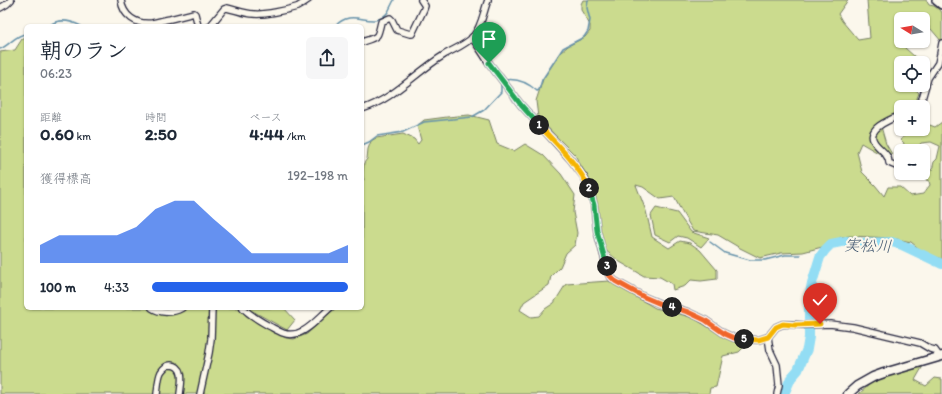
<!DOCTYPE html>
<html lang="ja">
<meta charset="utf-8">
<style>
:root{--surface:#fff;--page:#f6f6f7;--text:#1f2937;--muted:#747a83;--accent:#2563eb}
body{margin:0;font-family:Itim,"Klee One",sans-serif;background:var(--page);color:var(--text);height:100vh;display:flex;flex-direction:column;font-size:15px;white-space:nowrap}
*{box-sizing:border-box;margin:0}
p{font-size:13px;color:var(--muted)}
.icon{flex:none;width:22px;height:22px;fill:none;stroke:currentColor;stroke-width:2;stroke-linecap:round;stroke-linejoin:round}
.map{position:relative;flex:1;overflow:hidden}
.details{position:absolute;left:24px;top:24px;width:340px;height:286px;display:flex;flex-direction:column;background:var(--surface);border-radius:6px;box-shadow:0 1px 3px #0004}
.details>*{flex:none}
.needle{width:26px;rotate:281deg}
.fabs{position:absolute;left:894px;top:12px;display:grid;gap:8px}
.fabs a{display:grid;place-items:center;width:36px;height:36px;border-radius:6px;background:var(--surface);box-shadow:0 1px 3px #0004;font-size:20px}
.pin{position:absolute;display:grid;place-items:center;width:34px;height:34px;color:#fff;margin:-41px -17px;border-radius:50% 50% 50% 0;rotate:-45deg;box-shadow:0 0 4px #0007}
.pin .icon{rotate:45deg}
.km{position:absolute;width:20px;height:20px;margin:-10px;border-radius:50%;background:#222;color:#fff;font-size:11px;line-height:20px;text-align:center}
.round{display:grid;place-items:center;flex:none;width:42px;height:42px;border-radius:6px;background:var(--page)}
.head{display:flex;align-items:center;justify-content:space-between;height:68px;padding:0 16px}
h1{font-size:22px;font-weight:800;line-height:30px}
.metrics{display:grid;grid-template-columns:repeat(3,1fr);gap:6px;height:68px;padding:4px 16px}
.metrics div{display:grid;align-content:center}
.metrics b{font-size:17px;font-weight:800}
.metrics small{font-size:11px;font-weight:400}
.metrics p{font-size:11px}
.chart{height:112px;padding:8px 16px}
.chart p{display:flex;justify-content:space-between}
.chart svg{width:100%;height:72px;margin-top:4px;fill:var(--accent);opacity:.7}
ul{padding:0 16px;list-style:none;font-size:13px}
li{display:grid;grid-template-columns:64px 48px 1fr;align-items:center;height:30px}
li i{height:10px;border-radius:5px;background:var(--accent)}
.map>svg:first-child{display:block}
</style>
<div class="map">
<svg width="942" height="394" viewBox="0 0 942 394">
<rect width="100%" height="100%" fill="#fbf7ec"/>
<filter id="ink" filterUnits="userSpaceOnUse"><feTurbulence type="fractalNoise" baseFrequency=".025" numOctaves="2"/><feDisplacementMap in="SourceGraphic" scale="8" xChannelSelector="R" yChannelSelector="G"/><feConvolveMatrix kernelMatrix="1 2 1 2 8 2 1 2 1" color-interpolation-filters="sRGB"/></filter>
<g filter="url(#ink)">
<g fill="#cbdb8e" stroke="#767e64">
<path d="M583,0h265l-10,14 4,7 16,19 12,-2 -3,-38h59l3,5 5,1 8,6v30l-17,-20 -2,1v-4h-22v22h4v7l10,9 -3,6h-11v22h10l8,8 -5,13 -13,1v5l-15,6 -6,5 6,21 6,10h-12l-19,-11 -4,9 5,20 13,13 9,11 4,-9h12l10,9 13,-2 7,-9 -1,-4 -3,-1c0,-4 0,-7 2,-10h4l2,-8 3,-3 3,-13 -9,-4 -10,1 -6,8h-14v10l-4,-2 7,-16 -3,-3 8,-11h14v-4l4,-1 8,3 7,-5v137l-19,-7 -12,-10 -19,-4 -42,-2 -9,1 -15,9 -23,6 -22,1 -21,5 -20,-10 -22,-13 -25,-4 -10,-17 -9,-17 -14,2 -17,-12 -7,-2 10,26 6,26 17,11 11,-7 10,2 10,7 17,20v9l-16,2 -10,-1 -6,6 -12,4 -1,-6 -12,-7 -16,-1 -24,-14 -15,-12 -5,-20 -4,-26 -5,-18 -5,-11 -11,-20 -22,-22 -15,-16 -2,-16 7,-22 18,-27 7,-6 17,-9 5,-6v-6l-9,-15v-6z"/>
<polygon points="22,39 26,39 26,308 149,308 157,313 170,314 186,308 240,308 246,316 286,338 294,339 307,334 326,316 336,308 362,308 362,180 364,180 363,175 364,163 367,159 368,149 371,141 376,138 403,134 414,139 418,144 421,140 417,126 424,120 447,117 469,115 489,120 497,144 514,151 525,144 543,155 561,174 575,195 573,212 577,233 575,245 566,253 560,267 551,276 549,285 524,302 520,310 531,317 539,316 545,309 554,303 566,284 609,281 655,308 687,316 695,319 723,336 734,341 743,342 744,347 739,352 723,356 716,387 710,388 709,394 0,394 0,52 15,50"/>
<polygon points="656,208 677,213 691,232 709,238 701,247 687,238 678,236 670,242 655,235 651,215"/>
<polygon points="247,308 284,308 295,320 287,330"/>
<polygon points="923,366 915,380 926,386 935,378 942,379 942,394 859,394 871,383 888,375"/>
</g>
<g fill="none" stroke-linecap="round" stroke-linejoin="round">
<g stroke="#6692aa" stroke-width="1.5">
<path d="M49,26c9,-8 22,-5 32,0"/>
<path d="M335,26c3,-3 9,-7 14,-8 15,-2 27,9 39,-6 2,-4 4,-8 6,-12"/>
<path d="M0,49c9,-3 16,-15 26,-15"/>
<path d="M505,80c12,-2 23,3 32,11l2,-1 3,-10 21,-32 21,-11 4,-6 2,-11 -3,-12 1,-8"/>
<polyline points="362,145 369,142 377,136 403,132 424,122 472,117 484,110 501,92 501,83"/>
<polyline points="710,242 725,253 750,260 765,260 785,255 800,255"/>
</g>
<polyline stroke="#93ddf4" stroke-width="10" points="784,394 791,378 798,370 807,349 809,337 809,299 812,283 820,257 825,250 831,244 846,241 859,243 892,242 902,245 942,264"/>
<g stroke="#22223b" stroke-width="8">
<g id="minor">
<path d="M121,0c2,16 15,25 31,23 6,-1 12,-3 18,-4 8,-2 16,-4 24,-6l1,1 3,12"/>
<polyline points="0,8 7,4 11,0"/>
<path d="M210,26l14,-17 3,-1c9,2 18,6 27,6 11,1 33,-4 43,-7 4,-2 8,-5 11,-7"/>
<polyline points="472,37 489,63 521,105 571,160 584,177 589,187 594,205 597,231 609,275 615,281 644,297 663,305 676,308 688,312 705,320 725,334 734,338 758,340 768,337 776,327 783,324 804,325 830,324 853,327 920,343 930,349 935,350 940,357"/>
<path d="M362,42c16,-6 15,-2 19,-20l9,-4 2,2 5,10 13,4h2l12,-25 1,-3 -4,-6"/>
<polyline points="916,107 922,99 928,78 938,63 940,54 942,43"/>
<path d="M362,109c32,-10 54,-37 82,-54 10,-6 21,-10 29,-18 9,-11 10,-24 15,-37"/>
<path d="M896,166l-7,-3c0,-9 -9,-13 -14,-20 -11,-14 16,-24 26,-28"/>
<path d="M152,308c9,6 21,5 30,0"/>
<path d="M243,308c7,7 17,13 26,18 4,2 9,5 14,7 19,7 34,-14 47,-25"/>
<polyline points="768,337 770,350 777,365 779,385 777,394"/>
<path d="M157,394c1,-7 1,-16 4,-22 2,-3 6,-7 10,-7 15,1 10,19 9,29"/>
<polyline points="200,394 209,353 211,339 212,308"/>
</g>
</g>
<g stroke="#22223b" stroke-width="11">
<polyline id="secondary" points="848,394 857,386 873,377 884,373 942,356"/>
</g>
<g stroke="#22223b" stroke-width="12">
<polyline id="primary" points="937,0 942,4"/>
</g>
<use href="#minor" stroke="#fbf7ec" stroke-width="5.5"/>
<use href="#secondary" stroke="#fbf7ec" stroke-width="8"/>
<use href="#primary" stroke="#fbf7ec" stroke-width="9"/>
</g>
</g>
<g fill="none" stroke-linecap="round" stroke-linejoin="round" filter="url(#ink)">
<g stroke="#fff" stroke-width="8">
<polyline id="split-1" points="489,63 521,105 539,125"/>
</g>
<g stroke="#fff" stroke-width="8">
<path id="split-2" d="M539,125c18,20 39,39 50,63"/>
</g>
<g stroke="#fff" stroke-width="8">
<polyline id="split-3" points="589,188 594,205 597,231 607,266"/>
</g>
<g stroke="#fff" stroke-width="8">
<polyline id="split-4" points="607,266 609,275 615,281 644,297 663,305 672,307"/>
</g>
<g stroke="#fff" stroke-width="8">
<polyline id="split-5" points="672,307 688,312 705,320 725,334 734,338 744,339"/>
</g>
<g stroke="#fff" stroke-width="8">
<polyline id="split-6" points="744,339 758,340 768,337 776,327 783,324 794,325 820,324"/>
</g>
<use href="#split-1" stroke="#22a559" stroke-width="5"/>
<use href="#split-2" stroke="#f5b400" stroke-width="5"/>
<use href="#split-3" stroke="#22a559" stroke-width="5"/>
<use href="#split-4" stroke="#f0652b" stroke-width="5"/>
<use href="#split-5" stroke="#f0652b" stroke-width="5"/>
<use href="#split-6" stroke="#f5b400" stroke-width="5"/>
</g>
<g text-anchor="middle" stroke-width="4" stroke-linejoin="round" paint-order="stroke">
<g font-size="16" font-style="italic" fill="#445a72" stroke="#fbf7ec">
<text transform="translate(868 245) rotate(2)" y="6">実松川</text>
</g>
</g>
</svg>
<div class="fabs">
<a><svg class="needle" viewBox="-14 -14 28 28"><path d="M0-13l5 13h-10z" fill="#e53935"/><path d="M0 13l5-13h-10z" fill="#747a83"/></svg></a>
<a><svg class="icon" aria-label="locate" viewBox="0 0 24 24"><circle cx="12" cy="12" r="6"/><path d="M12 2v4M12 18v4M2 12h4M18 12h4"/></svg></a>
<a>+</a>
<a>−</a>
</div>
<div class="pin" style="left:489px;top:63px;background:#1e9e55"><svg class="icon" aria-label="arrive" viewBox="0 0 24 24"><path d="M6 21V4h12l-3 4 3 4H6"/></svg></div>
<div class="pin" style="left:820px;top:324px;background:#d93025"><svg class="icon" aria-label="check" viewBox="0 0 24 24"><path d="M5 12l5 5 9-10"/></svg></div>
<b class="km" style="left:539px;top:125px">1</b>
<b class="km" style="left:589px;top:188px">2</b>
<b class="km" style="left:607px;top:266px">3</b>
<b class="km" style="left:672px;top:307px">4</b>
<b class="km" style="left:744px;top:339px">5</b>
<section class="details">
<div class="head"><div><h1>朝のラン</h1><p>06:23</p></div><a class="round"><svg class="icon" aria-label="share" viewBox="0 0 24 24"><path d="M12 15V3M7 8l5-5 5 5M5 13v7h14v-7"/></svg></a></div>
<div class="metrics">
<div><p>距離</p><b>0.60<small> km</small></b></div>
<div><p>時間</p><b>2:50</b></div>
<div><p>ペース</p><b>4:44<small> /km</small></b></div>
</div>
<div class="chart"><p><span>獲得標高</span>192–198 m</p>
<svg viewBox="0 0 160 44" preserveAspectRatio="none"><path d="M0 44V33L10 27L20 27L30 27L40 27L50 22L60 11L70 6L80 6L90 17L100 27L110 38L120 38L130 38L140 38L150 38L160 33V44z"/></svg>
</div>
<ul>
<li><b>100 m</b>4:33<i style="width:100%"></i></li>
</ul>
</section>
</div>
